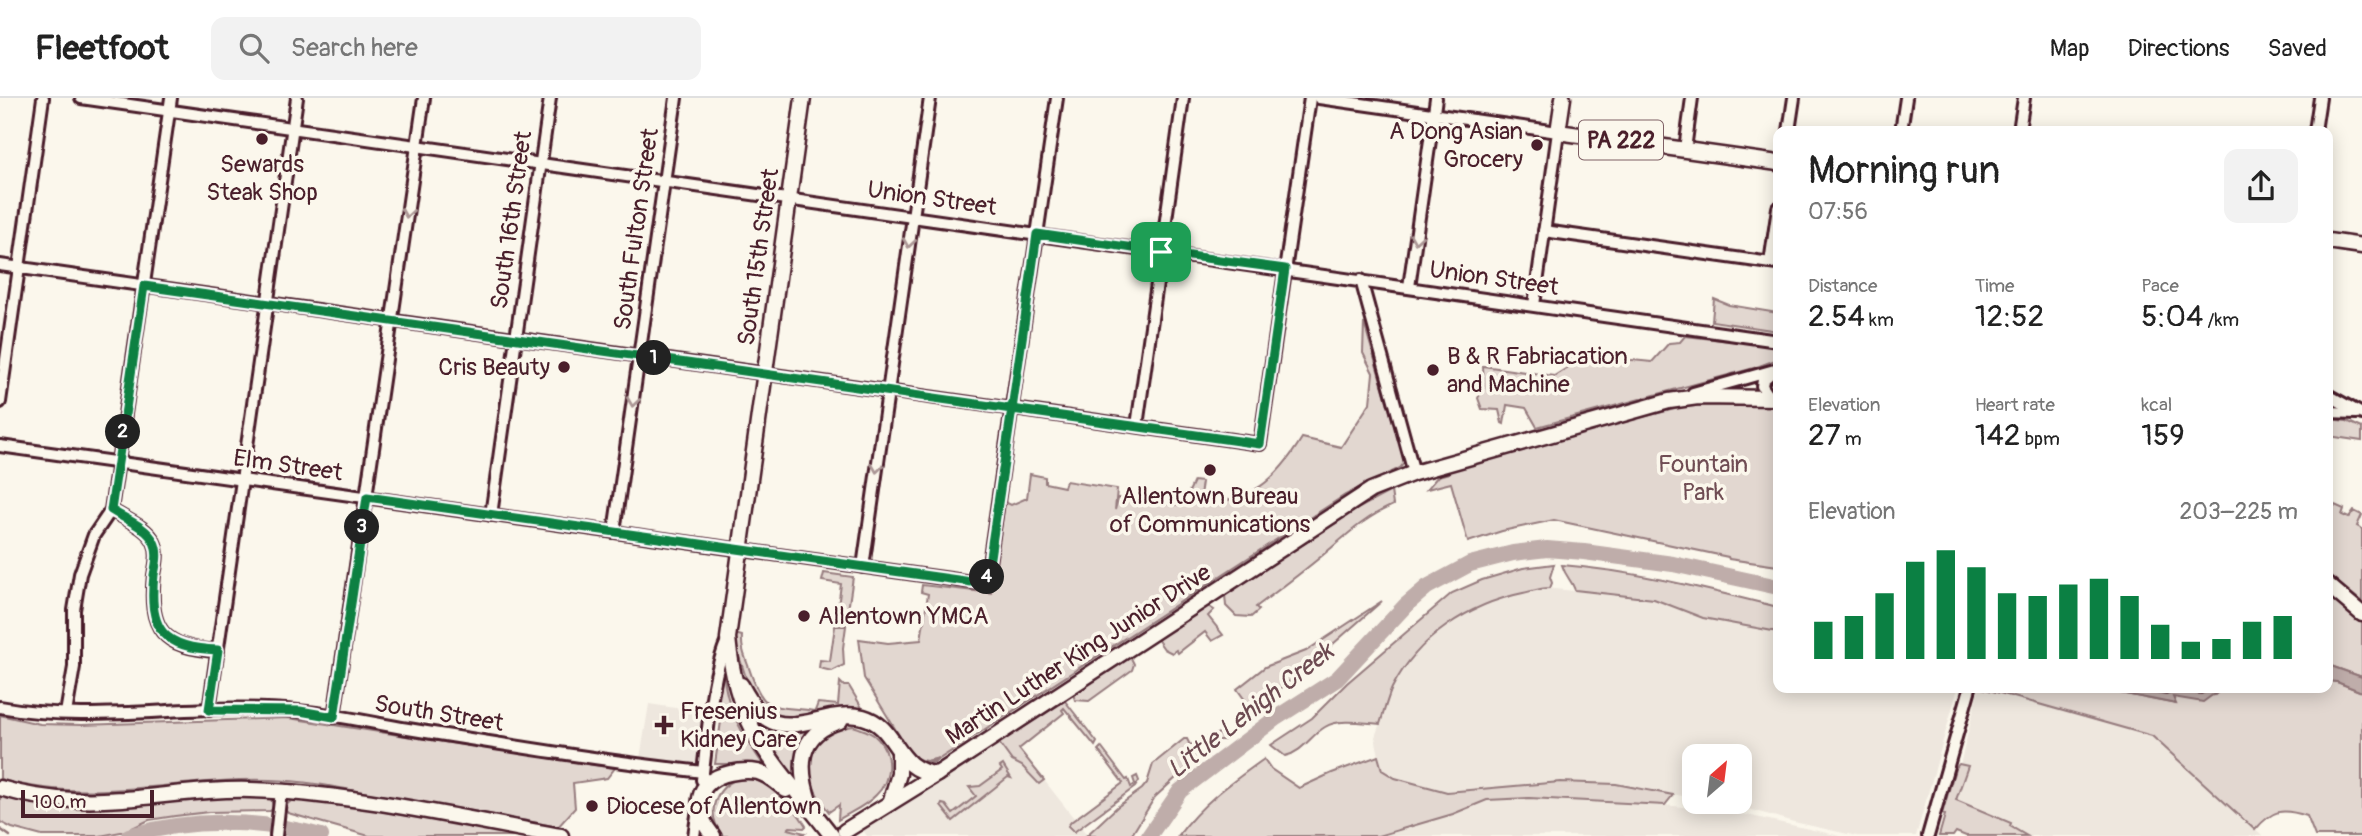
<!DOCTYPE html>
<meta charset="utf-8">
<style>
:root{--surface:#fff;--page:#f2f2f2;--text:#222;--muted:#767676;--line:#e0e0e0;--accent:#0b8043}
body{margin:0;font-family:Pangolin,sans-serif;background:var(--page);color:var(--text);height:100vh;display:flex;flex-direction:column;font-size:26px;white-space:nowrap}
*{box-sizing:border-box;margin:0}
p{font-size:23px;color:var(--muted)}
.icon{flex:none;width:38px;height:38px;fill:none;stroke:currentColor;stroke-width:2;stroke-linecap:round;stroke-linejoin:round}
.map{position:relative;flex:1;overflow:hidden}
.sheet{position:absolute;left:1773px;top:28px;width:560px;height:567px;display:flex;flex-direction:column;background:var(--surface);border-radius:14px;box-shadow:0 4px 18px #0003}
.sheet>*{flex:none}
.needle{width:46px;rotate:28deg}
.controls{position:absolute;left:1682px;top:646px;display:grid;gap:14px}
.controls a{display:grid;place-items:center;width:70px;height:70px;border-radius:14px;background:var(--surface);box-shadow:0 4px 18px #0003;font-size:35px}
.scale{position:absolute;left:21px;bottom:18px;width:133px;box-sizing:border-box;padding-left:7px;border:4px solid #4a1f2b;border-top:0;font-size:19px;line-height:24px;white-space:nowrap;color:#4a1f2b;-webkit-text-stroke:5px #fbf7ec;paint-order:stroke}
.pin{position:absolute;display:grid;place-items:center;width:60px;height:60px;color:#fff;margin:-30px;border-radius:14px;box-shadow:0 4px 10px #0006}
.km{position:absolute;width:35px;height:35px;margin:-18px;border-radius:50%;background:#222;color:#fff;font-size:19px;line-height:35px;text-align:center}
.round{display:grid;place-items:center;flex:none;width:74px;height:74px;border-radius:14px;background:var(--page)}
.summary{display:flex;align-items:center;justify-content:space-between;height:119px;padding:0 35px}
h1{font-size:38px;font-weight:600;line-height:52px}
.stats{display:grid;grid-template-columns:repeat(3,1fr);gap:10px;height:119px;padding:7px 35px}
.stats div{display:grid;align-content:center}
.stats b{font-size:30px;font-weight:600}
.stats small{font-size:19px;font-weight:400}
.stats p{font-size:19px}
.chart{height:196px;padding:14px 35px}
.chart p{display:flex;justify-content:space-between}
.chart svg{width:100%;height:126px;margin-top:7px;stroke:var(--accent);stroke-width:6}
header{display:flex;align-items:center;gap:42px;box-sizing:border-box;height:98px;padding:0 35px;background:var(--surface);border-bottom:2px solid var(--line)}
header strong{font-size:33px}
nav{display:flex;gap:38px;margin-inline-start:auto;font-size:24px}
.search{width:490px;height:63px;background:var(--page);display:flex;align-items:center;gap:18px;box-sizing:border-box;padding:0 24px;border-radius:14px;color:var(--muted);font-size:26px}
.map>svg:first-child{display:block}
</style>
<header>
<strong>Fleetfoot</strong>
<div class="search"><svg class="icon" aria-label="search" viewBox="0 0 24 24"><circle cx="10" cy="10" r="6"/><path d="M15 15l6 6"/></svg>Search here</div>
<nav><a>Map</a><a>Directions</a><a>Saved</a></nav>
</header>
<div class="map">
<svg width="2362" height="738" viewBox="0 0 2362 738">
<rect width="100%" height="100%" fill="#fbf7ec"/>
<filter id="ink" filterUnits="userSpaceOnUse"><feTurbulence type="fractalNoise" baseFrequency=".0143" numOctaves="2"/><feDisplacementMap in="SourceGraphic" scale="14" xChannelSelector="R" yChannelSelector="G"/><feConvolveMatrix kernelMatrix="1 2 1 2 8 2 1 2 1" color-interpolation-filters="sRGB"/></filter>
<g filter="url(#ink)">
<g fill="#eee7de">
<polygon points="1545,490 1654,501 1703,520 1778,534 1778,590 1958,590 1916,738 1857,738 1794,724 1738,708 1713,704 1740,704 1740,658 1694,658 1694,700 1616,686 1560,684 1447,694 1395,680 1382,672 1375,639 1392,591 1406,567 1439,533 1470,512 1503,499"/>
<polygon points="1979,590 2152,638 2262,738 2012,738 1949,712"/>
<polygon points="649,606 708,615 699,667 695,668 640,660"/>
<polygon points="1001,640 1039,686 1044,682 1088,738 867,738 862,731"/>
<polygon points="1529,700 1665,707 1709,712 1747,717 1840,738 1378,738 1453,716 1487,702"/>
</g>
<g fill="#e2d7d0" stroke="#967b7e" stroke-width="2">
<polygon points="1714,201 1729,207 1778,215 1778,233 1712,223"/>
<path d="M1364,225l38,129 2,11 -4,5 -55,27 -412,268 -11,2 -12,-10c11,8 16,11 29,3l-13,3 -9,-2 -12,-14 -41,-67 -5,-39 29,4 33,-3 7,-46 -7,-2 1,-7 69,8 14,-91 6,3 16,-7 3,-24 15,3v6l19,4 2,-6 51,8 -2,21 3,-12 61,7 6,-5 9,-19 8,1 -3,20c52,2 78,-23 103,-64l39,9 29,-44 3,-30 -10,-20z"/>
<polygon points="1685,238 1778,248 1778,261 1754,270 1537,329 1526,310 1507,307 1504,326 1502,325 1499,312 1482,311 1478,300 1484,290 1483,268 1554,278 1570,268 1573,259 1601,259 1652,264 1669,245 1680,244"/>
<polygon points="1708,307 1778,308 1778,468 1729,461 1728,459 1554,422 1502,433 1468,444 1451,385 1427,391 1438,378 1449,375 1448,372 1646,318 1683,309"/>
<polygon points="2328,321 2347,323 2362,330 2362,343 2328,338"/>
<path d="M1391,393l2,14c-25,11 -42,26 -63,44 -23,20 -49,39 -74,58l3,3 -8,7 -15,-1 -10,-10 -1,-11 134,-87z"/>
<polygon points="2328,404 2344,411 2342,417 2349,420 2354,413 2362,417 2357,428 2362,431 2362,504 2328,476"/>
<path d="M1554,466l-4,13 2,6 -2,5c-9,0 -18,3 -27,5 -54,11 -105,44 -131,95 -5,11 -8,24 -12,36 -16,-1 -41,-6 -55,3 -15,9 -22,25 -40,29l-14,-11 41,-27 35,-35 105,-90 30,-13 41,-12z"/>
<path d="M1562,467c74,6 144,24 216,42v25l-75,-14 -49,-19 -79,-9c-4,-11 -9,-12 -13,-25z"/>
<polygon points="824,475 853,479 846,526 836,524 841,486 822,483"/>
<polygon points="2328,495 2362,524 2362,579 2328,567"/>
<polygon points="1382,503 1308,568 1253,613 1237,591 1265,569 1306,553"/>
<polygon points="1208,508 1214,512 1208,518 1223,537 1212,543 1205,534 1178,555 1176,552 1172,555 1164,551 1157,541"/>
<polygon points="835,528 846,528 843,550 844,567 832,573 819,570 820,562 830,563"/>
<path d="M735,536l7,2c-1,12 3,21 7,32 15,46 21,37 66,43l3,-8 20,2 2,-23 4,4h5l15,25 -73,10 -14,-2 -25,-23 -14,-43z"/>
<polygon points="1130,558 1134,566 1132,572 1089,603 1075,602 1073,596"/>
<path d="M724,571c-1,37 23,73 43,101l-29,-6h-23l8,-57 -6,-1z"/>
<path d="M2328,583l9,1 25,10v144h-47l-8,-20c-25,-8 -34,-7 -52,14l-103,-94 -170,-48h113l80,16 -3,-7 43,-2 7,-7h106z"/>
<polygon points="1065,603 1097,644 1095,648 1064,610 1062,612 1064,615 1019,651 1044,682 1039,686 1022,668 1012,663 999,645"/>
<path d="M0,617l40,9 42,1 206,-7 327,50 -8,10 -34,5 2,25 -17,19c-54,-11 -108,-20 -162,-29 -42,-7 -84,-17 -126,-18 -91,-3 -181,26 -270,-1z"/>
<path d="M755,617l66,6c-16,17 -32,30 -24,54l-3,2 -16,-19 -25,-39z"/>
<path d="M853,628c9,3 19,6 25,13 15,16 13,42 -2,56 -10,11 -25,17 -38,25l1,-15 -10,7c-29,-36 -31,-78 24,-86z"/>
<polygon points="1219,635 1225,642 1218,642 1206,648 1200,658 1155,699 1131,738 1086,738 1117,709 1142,691 1147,685 1153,666 1184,641 1187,641 1190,647"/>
<polygon points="1101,649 1126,682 1128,681 1131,689 1135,686 1133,680 1137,678 1139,683 1135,689 1074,734 1068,728 1071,724 1123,685 1098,652"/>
<path d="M1378,658l4,14 13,8 52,14 113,-10 56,2 57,11 -8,10 -136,-7 -42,2 -34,14 -75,22h-200c24,-33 54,-54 86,-77l7,10 28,19 33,-15z"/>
<polygon points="1959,666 1968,668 1956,702 2011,725 2010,728 2027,738 1966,738 1956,734 1953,738 1939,738 1945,717 1942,716 1955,671"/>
<polygon points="1003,667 1011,680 1008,679 953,723 941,708 942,706 946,707 953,716 976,698 969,689 980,688 1002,672 1000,669"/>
<path d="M740,680c28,-1 52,25 66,48l-2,2 -14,-1 -2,2 17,4 -7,3h-75c-18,-22 -9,-49 17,-58z"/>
<polygon points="0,694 174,699 270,698 274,710 270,713 209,714 175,718 149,722 126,733 100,738 42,738 12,730 0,724"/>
<polygon points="296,700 317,702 524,738 369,738 288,715 283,710 292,702"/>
</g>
<g fill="#bfadaa" stroke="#907477" stroke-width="2">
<polygon points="2328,567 2362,579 2362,594 2337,584 2328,583"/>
<polygon points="2095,590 2222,590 2203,604 2173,599 2176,606"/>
</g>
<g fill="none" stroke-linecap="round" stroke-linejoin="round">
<polyline stroke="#79585e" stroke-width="2" points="2131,590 2166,597 2177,592 2201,596 2212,590"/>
<polyline stroke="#907477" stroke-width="2.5" points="0,731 10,738"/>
<g stroke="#bfadaa" stroke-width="16">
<path d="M129,738c62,-18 129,-17 192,0"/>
<polyline points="1149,738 1180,693 1276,620 1337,581 1406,507 1427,489 1470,466 1513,455 1547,451 1584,454 1673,466 1778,489"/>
</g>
<g stroke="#4a1f2b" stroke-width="16">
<g id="minor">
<polyline points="81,0 1778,243"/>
<polyline points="1319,0 1558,34 1534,207"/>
<polyline points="1789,33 1794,0"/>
<polyline points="1901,33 1906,0"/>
<polyline points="2019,33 2024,0"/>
<polyline points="2315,33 2320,0"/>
<polyline points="1685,51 1692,0"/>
<polyline points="1544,133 1778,166"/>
<polyline points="1770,165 1778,110"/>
<polyline points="0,167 1260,346 1310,0"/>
<polyline points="1361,182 1414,375"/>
<polyline points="1409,189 1436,0"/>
<polyline points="1693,295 1778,271"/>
<polyline points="2328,297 2362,316"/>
<polyline points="1770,300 1762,288 1763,282 1771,275"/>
<polyline points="0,304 43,0"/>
<polyline points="2328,314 2356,315"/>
<polyline points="1137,328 1183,0"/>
<polyline points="0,348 986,486 1057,0"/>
<path d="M111,412c14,9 36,17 43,32 5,10 2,23 0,33 -6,54 8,73 64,76"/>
<polyline points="491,417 550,0"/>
<polyline points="614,434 676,0"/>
<polyline points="863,469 930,0"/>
<path d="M0,609c98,18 199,-6 298,4 36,3 74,12 110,18 98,16 196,32 295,43"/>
<polyline points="209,612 297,0"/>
<polyline points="66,615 74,569 74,512 80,476 94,437 111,412 171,0"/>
<polyline points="334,619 424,0"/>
<path d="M702,682c6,-44 8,-102 26,-142"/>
<polyline points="276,738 281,693"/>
<polyline points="694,738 698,711"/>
<polyline points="1928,738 1970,590"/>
</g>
</g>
<g stroke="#4a1f2b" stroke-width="19">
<g id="major">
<path d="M803,0l-75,540c9,97 49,126 104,198"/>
<polyline points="1563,0 1558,34 1778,65"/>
<polyline points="2328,143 2362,148"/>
<polyline points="2328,487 2362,516"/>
<path d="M741,587c26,49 42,43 90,32 11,-2 21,-3 32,0 36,10 31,54 74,57"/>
<path d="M0,690c24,7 49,11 74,12 58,3 117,-12 176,-10 104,3 208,28 311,46"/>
<polyline points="890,705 899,676 899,654"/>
<path d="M810,706c-12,-35 -14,-70 30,-83"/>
<polyline points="845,733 937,676 1371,392 1414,375 1669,303 1698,299 1778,300"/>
<path d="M713,738c-21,-26 -19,-55 17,-63 9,-2 18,-3 28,-1 11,3 19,11 28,18"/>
</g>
</g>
<use href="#minor" stroke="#fbf7ec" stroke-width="10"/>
<use href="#major" stroke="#fbf7ec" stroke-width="14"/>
</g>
<defs><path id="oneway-chevron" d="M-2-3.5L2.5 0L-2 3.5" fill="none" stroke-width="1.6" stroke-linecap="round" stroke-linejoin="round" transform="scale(1.75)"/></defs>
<g stroke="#ab9695">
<use href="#oneway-chevron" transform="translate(407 115) rotate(98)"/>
<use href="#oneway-chevron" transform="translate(1416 141) rotate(98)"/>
<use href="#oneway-chevron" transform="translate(909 145) rotate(98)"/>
<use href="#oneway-chevron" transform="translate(633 304) rotate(98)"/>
<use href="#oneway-chevron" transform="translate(877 370) rotate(98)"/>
</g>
</g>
<g fill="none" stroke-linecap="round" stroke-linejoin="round" filter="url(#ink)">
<g stroke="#fff" stroke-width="14">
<path id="route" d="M1161,154l-124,-18 -25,175 -868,-123 -33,224c14,9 36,17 43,32 5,10 2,23 0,33 -6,54 8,73 64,75l-9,60 91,1 34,6 33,-220 619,87 26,-175 248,35 25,-175 -124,-17"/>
</g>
<use href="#route" stroke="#0b8043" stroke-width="9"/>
</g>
<g fill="#4a1f2b" stroke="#fbf7ec" stroke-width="2.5">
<circle cx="262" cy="41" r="7"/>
<circle cx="1537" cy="47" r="7"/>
<circle cx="564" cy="269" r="7"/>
<circle cx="1433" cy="272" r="7"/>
<circle cx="1210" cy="372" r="7"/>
<circle cx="804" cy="518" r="7"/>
<path d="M660.5 616.5h7v7h7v7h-7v7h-7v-7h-7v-7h7z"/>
<circle cx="592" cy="708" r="7"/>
</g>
<g text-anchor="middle" stroke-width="7" stroke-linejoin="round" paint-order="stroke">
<rect fill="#fbf7ec" stroke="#7f6065" stroke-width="2" x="1579" y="22.5" width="84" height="39" rx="5"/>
<g font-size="23" font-weight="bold" fill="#4a1f2b">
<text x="1621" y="50">PA 222</text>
</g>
<g font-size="24" fill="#4a1f2b" stroke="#fbf7ec" text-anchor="start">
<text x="1523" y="41" text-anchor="end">A Dong Asian<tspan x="1523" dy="28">Grocery</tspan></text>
<text x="262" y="74" text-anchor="middle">Sewards<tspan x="262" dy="28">Steak Shop</tspan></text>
<text x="1447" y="266">B &amp; R Fabriacation<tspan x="1447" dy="28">and Machine</tspan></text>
<text x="550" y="277" text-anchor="end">Cris Beauty</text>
<text x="1210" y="406" text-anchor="middle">Allentown Bureau<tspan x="1210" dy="28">of Communications</tspan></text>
<text x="818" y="526">Allentown YMCA</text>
<text x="680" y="621">Fresenius<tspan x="680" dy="28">Kidney Care</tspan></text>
<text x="606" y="716">Diocese of Allentown</text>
</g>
<g font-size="24" fill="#4a1f2b" stroke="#fbf7ec">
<text transform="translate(932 100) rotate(8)" y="8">Union Street</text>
<text transform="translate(511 122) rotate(-82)" y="8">South 16th Street</text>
<text transform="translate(636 131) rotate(-82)" y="8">South Fulton Street</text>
<text transform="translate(758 159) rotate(-82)" y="8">South 15th Street</text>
<text transform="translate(1494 180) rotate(8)" y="8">Union Street</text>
<text transform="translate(288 367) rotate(8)" y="8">Elm Street</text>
<text transform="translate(1078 556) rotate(-33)" y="8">Martin Luther King Junior Drive</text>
<text transform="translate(439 615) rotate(9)" y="8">South Street</text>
</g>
<g font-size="24" fill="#704d54" stroke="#fbf7ec">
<text x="1703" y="374">Fountain<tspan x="1703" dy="28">Park</tspan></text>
</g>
<g font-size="26" font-style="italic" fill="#6d4a51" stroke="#fbf7ec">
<text transform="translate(1250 612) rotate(-38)" y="9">Little Lehigh Creek</text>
</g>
</g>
</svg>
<div class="controls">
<a><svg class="needle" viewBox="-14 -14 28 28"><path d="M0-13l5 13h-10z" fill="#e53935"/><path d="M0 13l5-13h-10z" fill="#767676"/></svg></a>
</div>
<div class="scale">100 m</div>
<div class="pin" style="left:1161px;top:154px;background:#1e9e55"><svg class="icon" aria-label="arrive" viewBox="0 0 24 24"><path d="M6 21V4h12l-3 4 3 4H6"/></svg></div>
<b class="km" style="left:654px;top:260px">1</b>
<b class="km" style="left:123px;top:334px">2</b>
<b class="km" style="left:362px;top:429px">3</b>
<b class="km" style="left:987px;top:479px">4</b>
<section class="sheet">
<div class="summary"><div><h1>Morning run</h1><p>07:56</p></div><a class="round"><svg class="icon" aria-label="share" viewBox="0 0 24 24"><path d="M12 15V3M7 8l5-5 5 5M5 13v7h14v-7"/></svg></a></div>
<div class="stats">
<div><p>Distance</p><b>2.54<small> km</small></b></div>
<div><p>Time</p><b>12:52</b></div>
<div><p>Pace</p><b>5:04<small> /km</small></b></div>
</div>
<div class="stats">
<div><p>Elevation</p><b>27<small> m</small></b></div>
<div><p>Heart rate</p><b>142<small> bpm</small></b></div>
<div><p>kcal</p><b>159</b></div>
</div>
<div class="chart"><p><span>Elevation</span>203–225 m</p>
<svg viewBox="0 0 160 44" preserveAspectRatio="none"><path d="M5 44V31M15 44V29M25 44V21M35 44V10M45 44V6M55 44V12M65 44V21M75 44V22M85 44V18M95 44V16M105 44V22M115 44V32M125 44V38M135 44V37M145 44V31M155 44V29"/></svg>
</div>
</section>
</div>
